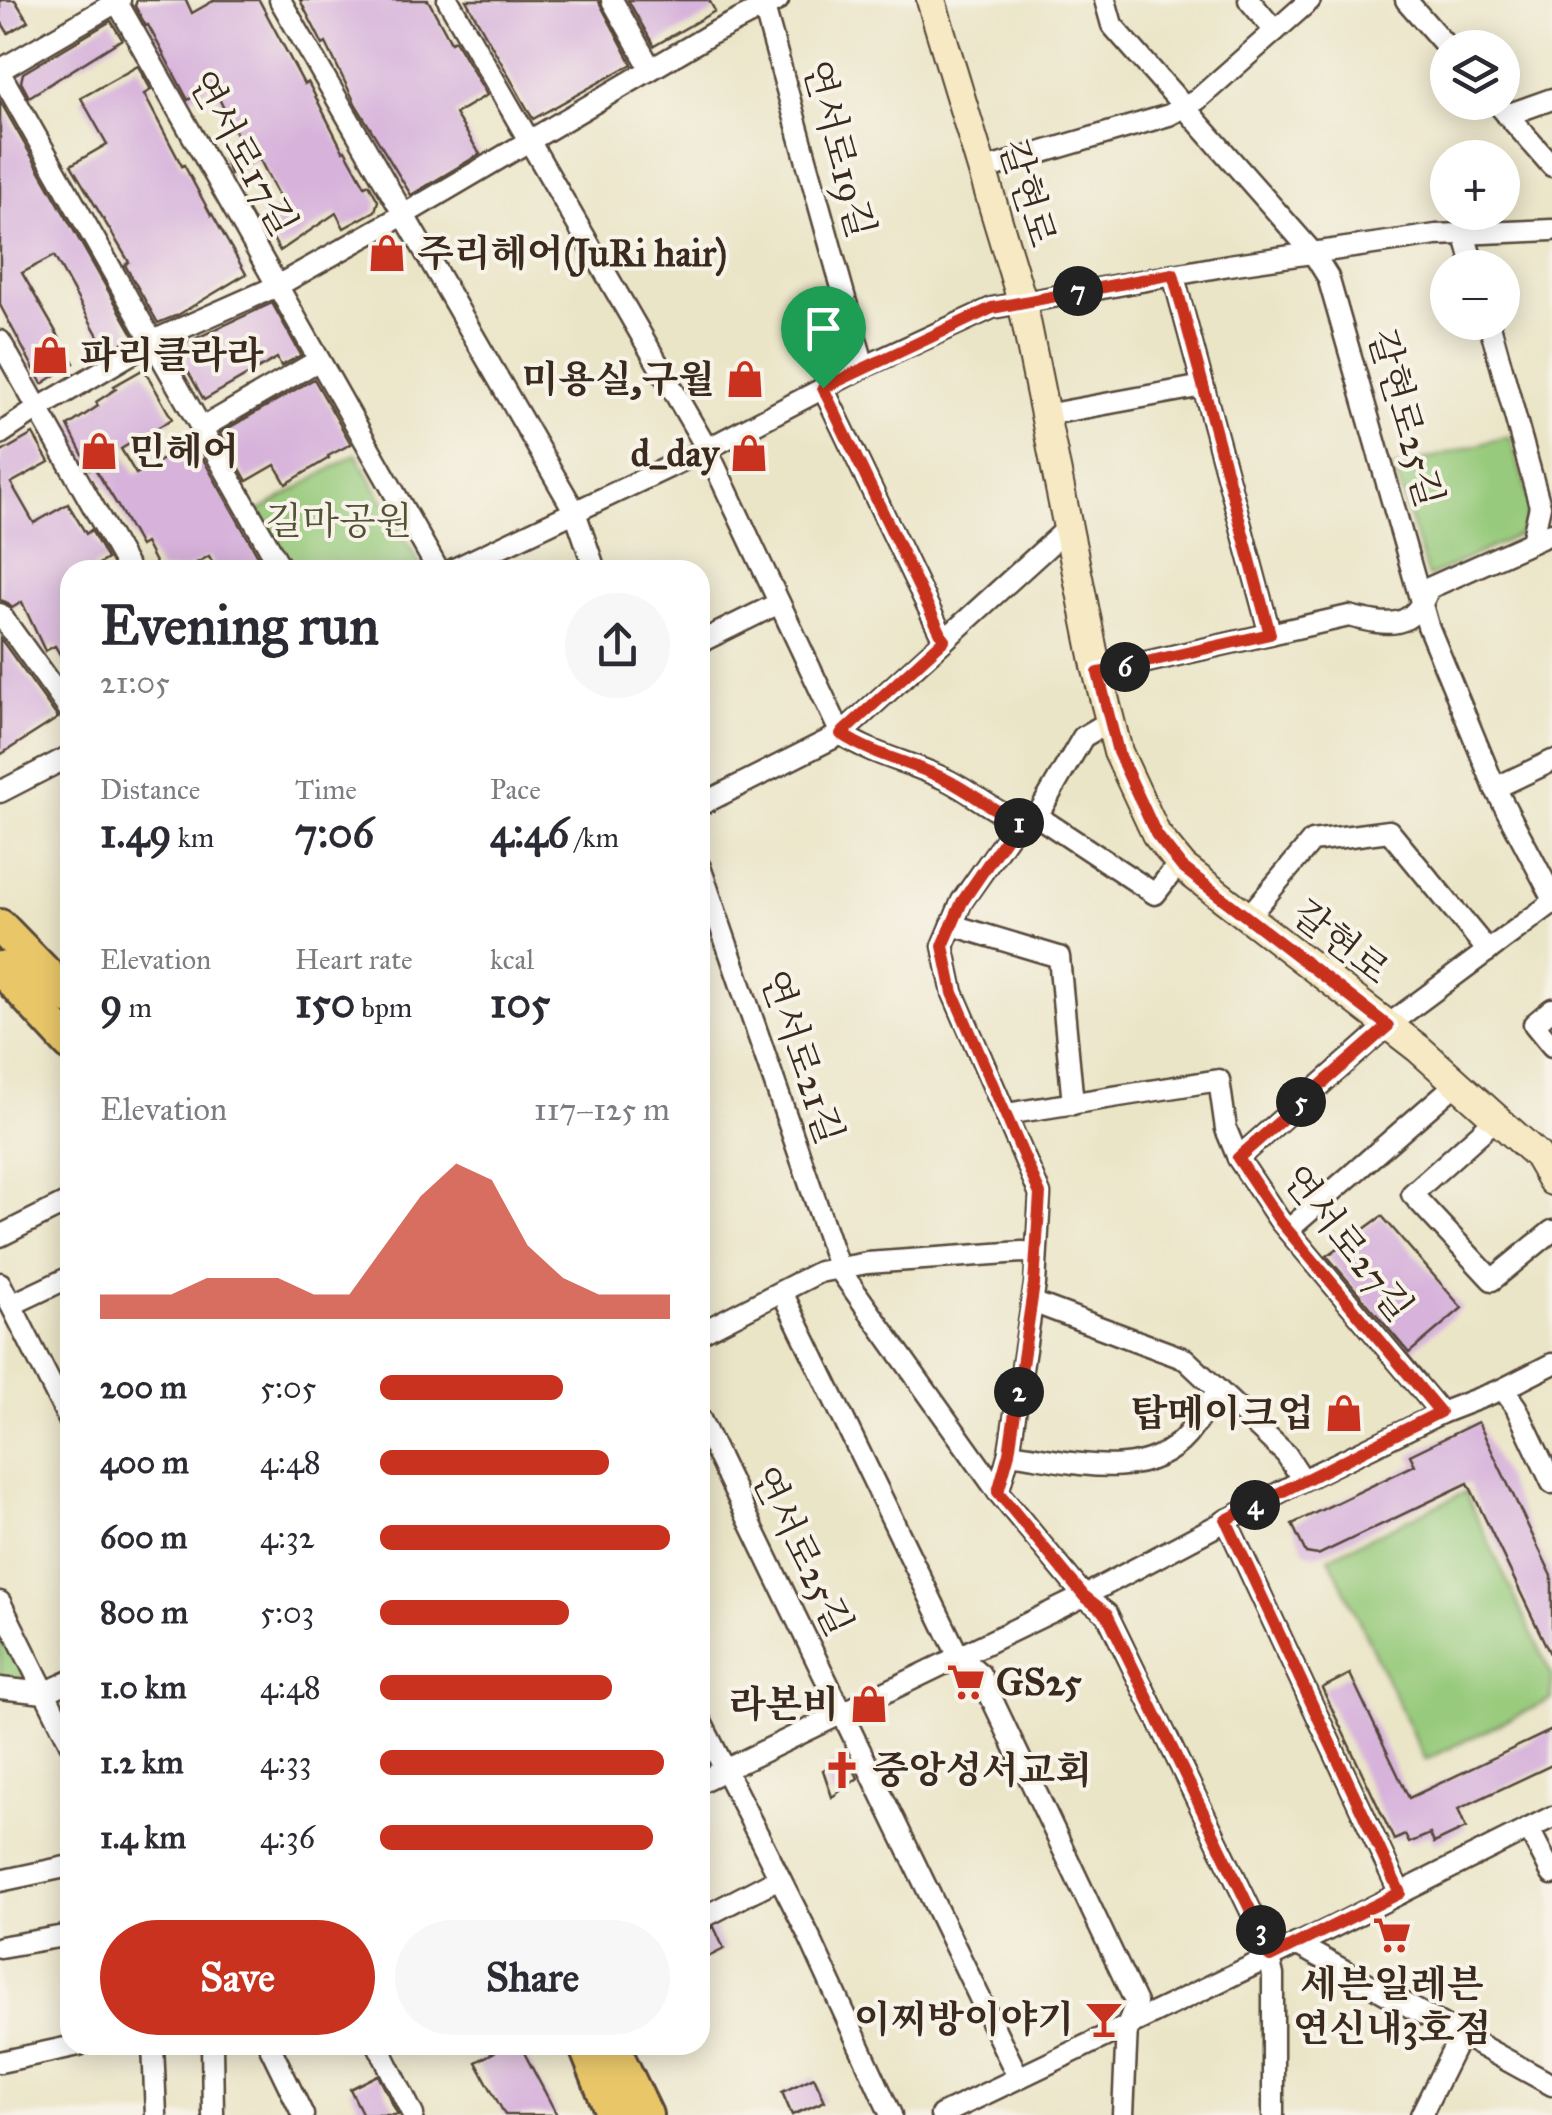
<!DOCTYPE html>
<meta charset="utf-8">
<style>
:root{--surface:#fff;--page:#f7f7f7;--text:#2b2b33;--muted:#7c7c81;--accent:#c8321e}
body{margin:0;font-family:"IM FELL Great Primer","Noto Serif KR",serif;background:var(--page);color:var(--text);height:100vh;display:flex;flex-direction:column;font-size:38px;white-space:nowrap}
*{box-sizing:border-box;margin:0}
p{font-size:32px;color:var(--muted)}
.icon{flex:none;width:55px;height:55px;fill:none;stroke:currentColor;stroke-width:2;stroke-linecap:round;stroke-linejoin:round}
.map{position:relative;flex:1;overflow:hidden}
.details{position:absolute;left:60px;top:560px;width:650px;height:1495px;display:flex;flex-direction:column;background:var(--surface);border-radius:30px;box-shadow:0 5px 25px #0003}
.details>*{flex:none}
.tools{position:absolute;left:1430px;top:30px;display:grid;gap:20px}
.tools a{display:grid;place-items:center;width:90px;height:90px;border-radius:50%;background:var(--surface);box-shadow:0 5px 25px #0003;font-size:50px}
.pin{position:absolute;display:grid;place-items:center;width:85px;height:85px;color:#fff;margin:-102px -42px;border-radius:50% 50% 50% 0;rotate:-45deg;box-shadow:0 0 10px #0007}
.pin .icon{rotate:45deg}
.km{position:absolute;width:50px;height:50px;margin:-25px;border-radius:50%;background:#222;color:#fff;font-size:28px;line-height:50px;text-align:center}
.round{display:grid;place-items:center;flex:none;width:105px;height:105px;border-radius:52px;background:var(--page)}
.summary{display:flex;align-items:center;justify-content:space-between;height:170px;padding:0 40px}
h1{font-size:55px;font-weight:700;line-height:75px}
.stats{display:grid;grid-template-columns:repeat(3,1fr);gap:15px;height:170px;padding:10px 40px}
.stats div{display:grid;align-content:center}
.stats b{font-size:42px;font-weight:700}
.stats small{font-size:28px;font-weight:400}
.stats p{font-size:28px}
.chart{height:280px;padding:20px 40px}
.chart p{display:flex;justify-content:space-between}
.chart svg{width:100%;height:180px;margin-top:10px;fill:var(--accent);opacity:.7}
.button{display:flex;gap:20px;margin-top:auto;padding:20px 40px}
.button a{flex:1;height:115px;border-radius:60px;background:var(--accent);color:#fff;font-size:40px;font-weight:700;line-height:115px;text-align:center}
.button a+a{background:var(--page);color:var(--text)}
ul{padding:0 40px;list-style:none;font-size:32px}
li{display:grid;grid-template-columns:160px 120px 1fr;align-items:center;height:75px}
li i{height:25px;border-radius:12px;background:var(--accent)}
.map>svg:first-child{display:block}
</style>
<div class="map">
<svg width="1552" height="2115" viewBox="0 0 1552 2115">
<rect width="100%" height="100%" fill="#f7f3e8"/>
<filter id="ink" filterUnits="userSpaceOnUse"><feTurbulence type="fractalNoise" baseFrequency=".01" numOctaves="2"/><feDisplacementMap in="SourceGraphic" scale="20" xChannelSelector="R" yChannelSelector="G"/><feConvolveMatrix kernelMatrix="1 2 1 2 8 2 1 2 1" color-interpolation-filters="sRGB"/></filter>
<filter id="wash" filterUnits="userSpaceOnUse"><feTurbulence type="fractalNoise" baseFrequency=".0048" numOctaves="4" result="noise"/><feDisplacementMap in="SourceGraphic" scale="40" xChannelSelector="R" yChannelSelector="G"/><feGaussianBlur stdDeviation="2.25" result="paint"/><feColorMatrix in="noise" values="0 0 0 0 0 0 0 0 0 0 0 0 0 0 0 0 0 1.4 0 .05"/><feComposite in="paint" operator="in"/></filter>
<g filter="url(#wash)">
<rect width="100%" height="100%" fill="#ebe5c8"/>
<g fill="#97ca7b" stroke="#697a4c" stroke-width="2.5">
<polygon points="1510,436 1531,507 1520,534 1428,577 1394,468"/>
<polygon points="356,454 422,568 418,570 293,570 259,511"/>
<polygon points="1465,1492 1552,1676 1552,1699 1425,1760 1329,1557"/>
<polygon points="0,1622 27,1679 19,1680 0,1678"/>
</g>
<g id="blocks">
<g fill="#d7b2db">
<polygon points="0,0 15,0 28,21 8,33 0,20"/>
<polygon points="137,0 186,0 192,13 215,0 259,0 304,84 308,82 343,151 345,150 365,186 369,184 378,201 375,211 344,228 336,213 280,251 261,218 283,205 259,158 230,174 222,152 240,142 212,84 188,100 148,25 146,26 135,6"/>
<polygon points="300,0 428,0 451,42 455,40 487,95 455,114 480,154 411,195 356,105 326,43 323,45"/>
<polygon points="466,0 598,0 632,64 533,119"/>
<polygon points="628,0 709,0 715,11 654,46"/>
<polygon points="111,21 122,39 29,97 21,82 23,73"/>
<polygon points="138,66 151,90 144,94 182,166 184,165 211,215 212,214 246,274 178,315 158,323 125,265 129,262 71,165 107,144 81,98"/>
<polygon points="0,101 134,336 107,352 54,256 22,273 74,363 42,384 0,305"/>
<polygon points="272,303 301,355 281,366 277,358 204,400 175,348"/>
<polygon points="144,369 172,419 121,449 136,474 181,449 191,466 203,459 266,570 217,570 209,556 184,570 159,570 145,543 140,546 116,503 94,467 90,469 68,426 98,406 96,402 116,389 114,386"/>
<polygon points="314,379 351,444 328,456 329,458 286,484 275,465 247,481 220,433"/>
<polygon points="33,434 49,462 11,483 34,523 68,504 86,534 91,530 107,559 89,570 70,570 70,672 55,646 45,651 22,602 12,608 6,602 0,600 0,453"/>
<polygon points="0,638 58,718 0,755"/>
<polygon points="1382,1216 1462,1308 1409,1353 1327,1256"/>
<polygon points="1478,1422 1552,1576 1552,1658 1468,1483 1318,1555 1306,1553 1292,1524 1415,1465 1410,1455"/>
<polygon points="1350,1674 1409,1798 1552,1730 1552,1765 1458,1809 1466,1828 1434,1843 1430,1834 1409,1843 1405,1835 1394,1840 1322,1688"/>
<polygon points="847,1756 858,1778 832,1797 823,1770"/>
<polygon points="714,1927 724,1949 700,1961 700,1933"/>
<polygon points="508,2045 520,2045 557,2115 505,2115 476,2062"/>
<polygon points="378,2075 398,2115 363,2115 350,2089"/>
<polygon points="814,2077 825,2101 792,2115 782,2092"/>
</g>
</g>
</g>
<g filter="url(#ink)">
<use href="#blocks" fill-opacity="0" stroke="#554638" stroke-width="2.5"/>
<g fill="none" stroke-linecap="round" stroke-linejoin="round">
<g stroke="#554638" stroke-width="25">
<g id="street">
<polyline points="280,0 575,512 595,570"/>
<polyline points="448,0 707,449 841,734"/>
<polyline points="612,0 651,69"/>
<polyline points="762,0 864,367"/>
<polyline points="1105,0 1112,25 1313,253 1328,277 1428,626 1495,788 1552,896"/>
<polyline points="1249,0 1275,31"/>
<polyline points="1406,0 1448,48"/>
<polyline points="117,2 438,570"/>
<polyline points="0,70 120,0"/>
<polyline points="0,73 282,570"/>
<polyline points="1496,102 1552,166"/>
<polyline points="1507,115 1552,99"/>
<polyline points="982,170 1169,115 1197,100 1310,0"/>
<polyline points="1464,233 1474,268"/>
<polyline points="1173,274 1270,634"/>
<polyline points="1489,322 1540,506 1532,542"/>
<polyline points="0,341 129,570"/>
<polyline points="823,388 944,640"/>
<polyline points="1045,415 1203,386"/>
<polyline points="202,428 319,360"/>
<polyline points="0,434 39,408 153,341 277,286 405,214 711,34 778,0"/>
<polyline points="452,570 707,449 864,367 992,308 1229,265 1436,235 1552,230"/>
<polyline points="0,614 70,711"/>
<polyline points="700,642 779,603"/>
<path d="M1098,673l251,-57c39,10 64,15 80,-28l123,-55"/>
<path d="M841,734c33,22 73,29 108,47 25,13 47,32 74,43"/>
<polyline points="1495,788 1552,761"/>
<polyline points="0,792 70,756"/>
<polyline points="700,805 841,734 1068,528"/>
<polyline points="1037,816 1155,894 1179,863"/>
<polyline points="700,867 839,1269 998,1492 1084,1596 1107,1614 1264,1938 1273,1975 1273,2115"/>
<polyline points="1248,917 1312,841 1389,831 1488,951"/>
<polyline points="952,925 1059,957 1073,1104"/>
<polyline points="1552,1009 1534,1024 1552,1046"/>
<polyline points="1006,1114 1219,1080 1226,1129 1238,1158 1280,1221 1441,1413"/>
<polyline points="1497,1118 1412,1194 1492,1280 1552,1231"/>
<polyline points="1238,1158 1388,1025 1552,903"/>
<polyline points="1288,1230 1457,1083"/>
<polyline points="0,1236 70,1201"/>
<polyline points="0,1283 70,1422"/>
<polyline points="782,1292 958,1655 980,1674 1136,2003 1127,2026 1123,2115"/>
<polyline points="1032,1302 1185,1359 1286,1454 1303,1480"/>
<polyline points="11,1305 70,1277"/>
<polyline points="700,1333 819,1272 867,1263 1022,1252 1036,1253"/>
<polyline points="1503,1389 1516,1407 1552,1483"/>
<polyline points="700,1419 1018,2077"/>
<path d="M1009,1453c57,7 134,33 178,-18 11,-14 21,-30 31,-45"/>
<polyline points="998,1492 1009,1453 1035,1284 1040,1194 953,993 943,946 962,901 1010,833 1037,816 1083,737 1110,721"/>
<polyline points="1226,1520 1400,1893"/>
<polyline points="0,1602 70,1743"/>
<polyline points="0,1688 44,1693 70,1681"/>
<polyline points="700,1720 809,1936 891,2115"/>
<polyline points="700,1782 1084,1596 1303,1480 1441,1413 1503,1389 1552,1364"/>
<polyline points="1529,1829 1552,1874"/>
<polyline points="0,1881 70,1866"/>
<polyline points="700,1919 779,1878"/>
<polyline points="1296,1944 1552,2085"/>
<polyline points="0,1947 70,1935"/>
<polyline points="153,2045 156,2115"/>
<polyline points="212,2045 213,2115"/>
<polyline points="269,2045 303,2115"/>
<polyline points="378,2045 413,2115"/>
<polyline points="0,2062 79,2045"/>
<polyline points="941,2115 1331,1928 1552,1817"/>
<polyline points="1421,2115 1460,2036"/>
</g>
</g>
<g stroke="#554638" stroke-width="32">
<polyline id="secondary" points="931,0 1022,301 1096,666 1118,752 1156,834 1183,867 1419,1049 1537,1155 1552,1181"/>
</g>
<g stroke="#554638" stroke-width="38">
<g id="primary">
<polyline points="0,926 70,998"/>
<polyline points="0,968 70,1044"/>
<polyline points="585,2045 613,2115"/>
<polyline points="612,2045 646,2115"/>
</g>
</g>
<use href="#street" stroke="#fff" stroke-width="20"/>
<use href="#secondary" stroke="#f6e9c3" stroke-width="28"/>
<use href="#primary" stroke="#e9c769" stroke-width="32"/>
</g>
</g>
<g fill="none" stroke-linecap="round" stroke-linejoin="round" filter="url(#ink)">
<g stroke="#fff" stroke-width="20">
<path id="route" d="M1173,274l97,360 -172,39 20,79 38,82 26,33 206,159 -150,132 42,63 160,191 -214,108 174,373 -130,64 -6,-19 -157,-324 -23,-18 -86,-104 11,-39 25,-169 6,-90 -87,-201 -10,-47 19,-44 48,-70 13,-8c-27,-11 -49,-30 -74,-43 -35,-18 -75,-25 -108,-47l103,-94 -121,-252 169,-80z"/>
</g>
<use href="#route" stroke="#c8321e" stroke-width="12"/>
</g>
<defs>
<g id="shop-bare" transform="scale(3)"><path d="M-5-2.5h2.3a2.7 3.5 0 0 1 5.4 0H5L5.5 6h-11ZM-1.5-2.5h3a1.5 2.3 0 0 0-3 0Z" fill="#c8321e" stroke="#f7f3e8" stroke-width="2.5" paint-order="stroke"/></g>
<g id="supermarket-bare" transform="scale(3)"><path d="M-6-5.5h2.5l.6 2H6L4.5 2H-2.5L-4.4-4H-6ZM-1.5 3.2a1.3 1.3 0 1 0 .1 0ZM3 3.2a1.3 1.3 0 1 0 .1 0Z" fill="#c8321e" stroke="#f7f3e8" stroke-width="2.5" paint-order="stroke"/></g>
<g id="church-bare" transform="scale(3)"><path d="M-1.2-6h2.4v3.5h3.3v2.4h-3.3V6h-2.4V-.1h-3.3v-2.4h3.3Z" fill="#c8321e" stroke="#f7f3e8" stroke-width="2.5" paint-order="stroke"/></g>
<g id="bar-bare" transform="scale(3)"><path d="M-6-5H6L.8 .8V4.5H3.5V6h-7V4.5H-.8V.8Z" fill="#c8321e" stroke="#f7f3e8" stroke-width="2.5" paint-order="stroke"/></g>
</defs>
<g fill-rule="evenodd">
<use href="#shop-bare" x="387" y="253"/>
<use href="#shop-bare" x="50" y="355"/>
<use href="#shop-bare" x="745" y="379"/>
<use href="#shop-bare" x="99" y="451"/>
<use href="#shop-bare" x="749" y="453"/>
<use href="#shop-bare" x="1344" y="1413"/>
<use href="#supermarket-bare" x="966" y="1682"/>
<use href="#shop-bare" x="869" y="1704"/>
<use href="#church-bare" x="842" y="1770"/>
<use href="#supermarket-bare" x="1392" y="1935"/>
<use href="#bar-bare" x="1104" y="2019"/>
</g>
<g text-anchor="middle" stroke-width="8" stroke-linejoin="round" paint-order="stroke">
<g font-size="38" fill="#3b2a1e" stroke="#f7f3e8">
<text transform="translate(839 149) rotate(75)" y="13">연서로19길</text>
<text transform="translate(243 153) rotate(61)" y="13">연서로17길</text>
<text transform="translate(1028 193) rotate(73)" y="13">갈현로</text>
<text transform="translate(1406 418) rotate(74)" y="13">갈현로25길</text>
<text transform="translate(1341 942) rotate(38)" y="13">갈현로</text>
<text transform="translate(802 1057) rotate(71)" y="13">연서로21길</text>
<text transform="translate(1348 1243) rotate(52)" y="13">연서로27길</text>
<text transform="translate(802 1551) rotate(64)" y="13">연서로25길</text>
</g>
<g font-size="38" font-weight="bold" fill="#3b2a1e" stroke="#f7f3e8" text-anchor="start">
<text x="417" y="266">주리헤어(JuRi hair)</text>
<text x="80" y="368">파리클라라</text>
<text x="715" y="392" text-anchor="end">미용실,구월</text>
<text x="129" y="464">민헤어</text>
<text x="719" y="466" text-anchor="end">d_day</text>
<text x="1314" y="1426" text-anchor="end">탑메이크업</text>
<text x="996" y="1695">GS25</text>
<text x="839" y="1717" text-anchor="end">라본비</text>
<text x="872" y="1783">중앙성서교회</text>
<text x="1392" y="1997" text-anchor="middle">세븐일레븐<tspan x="1392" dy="44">연신내3호점</tspan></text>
<text x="1074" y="2032" text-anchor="end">이찌방이야기</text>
</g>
<g font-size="38" fill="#525235" stroke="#f7f3e8">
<text x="339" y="534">길마공원</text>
</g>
</g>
</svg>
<div class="tools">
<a><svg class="icon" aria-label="layers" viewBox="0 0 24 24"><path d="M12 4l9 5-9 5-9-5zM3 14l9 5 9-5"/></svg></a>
<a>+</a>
<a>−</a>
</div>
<div class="pin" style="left:823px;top:388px;background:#1e9e55"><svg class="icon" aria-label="arrive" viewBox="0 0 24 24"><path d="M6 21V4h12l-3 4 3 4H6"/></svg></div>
<b class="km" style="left:1019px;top:823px">1</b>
<b class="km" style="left:1019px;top:1392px">2</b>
<b class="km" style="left:1261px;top:1930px">3</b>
<b class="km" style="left:1255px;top:1505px">4</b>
<b class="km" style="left:1301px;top:1102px">5</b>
<b class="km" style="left:1125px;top:667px">6</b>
<b class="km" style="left:1078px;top:291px">7</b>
<section class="details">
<div class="summary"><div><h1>Evening run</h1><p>21:05</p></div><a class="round"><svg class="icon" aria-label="share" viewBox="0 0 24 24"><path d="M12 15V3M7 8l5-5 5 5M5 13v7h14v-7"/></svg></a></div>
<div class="stats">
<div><p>Distance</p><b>1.49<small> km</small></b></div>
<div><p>Time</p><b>7:06</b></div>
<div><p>Pace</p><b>4:46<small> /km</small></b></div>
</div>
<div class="stats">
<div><p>Elevation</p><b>9<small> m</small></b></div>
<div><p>Heart rate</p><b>150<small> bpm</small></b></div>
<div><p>kcal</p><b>105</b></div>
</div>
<div class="chart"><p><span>Elevation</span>117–125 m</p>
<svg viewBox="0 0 160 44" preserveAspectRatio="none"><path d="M0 44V38L10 38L20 38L30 34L40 34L50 34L60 38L70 38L80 26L90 14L100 6L110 10L120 26L130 34L140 38L150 38L160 38V44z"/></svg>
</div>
<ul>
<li><b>200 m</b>5:05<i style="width:63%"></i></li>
<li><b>400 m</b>4:48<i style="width:79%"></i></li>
<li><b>600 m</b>4:32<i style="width:100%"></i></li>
<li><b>800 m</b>5:03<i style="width:65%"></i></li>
<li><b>1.0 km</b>4:48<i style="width:80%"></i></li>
<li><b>1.2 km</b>4:33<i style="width:98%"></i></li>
<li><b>1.4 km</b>4:36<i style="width:94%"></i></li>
</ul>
<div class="button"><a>Save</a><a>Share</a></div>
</section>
</div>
